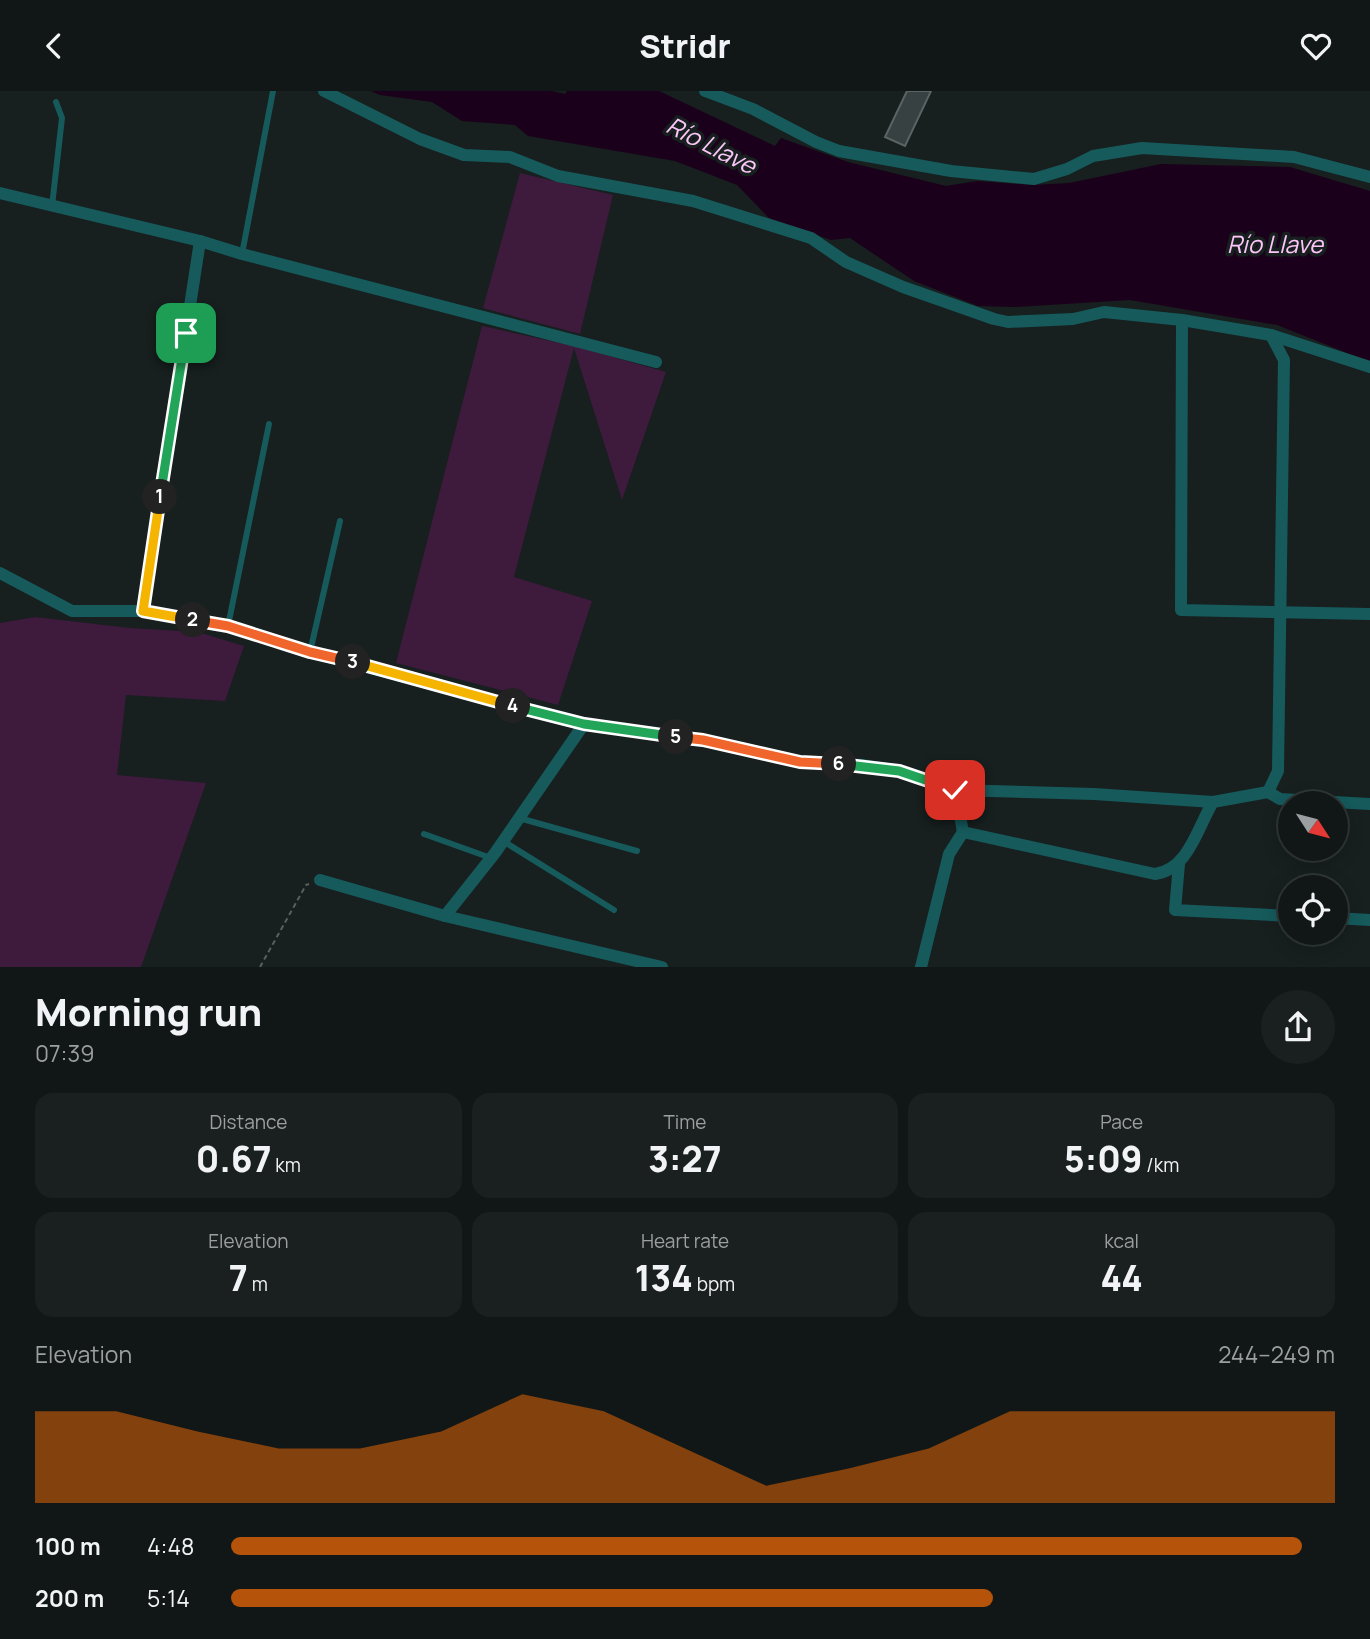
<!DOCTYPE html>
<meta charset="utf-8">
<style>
:root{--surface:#111717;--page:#1a2020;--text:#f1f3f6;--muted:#9c9fa1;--line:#303636;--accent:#b45309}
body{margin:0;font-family:Manrope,sans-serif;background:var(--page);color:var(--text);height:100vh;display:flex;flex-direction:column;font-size:26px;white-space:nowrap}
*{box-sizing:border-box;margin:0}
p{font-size:23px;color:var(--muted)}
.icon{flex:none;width:38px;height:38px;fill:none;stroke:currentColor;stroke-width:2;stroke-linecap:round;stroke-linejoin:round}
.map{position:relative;height:876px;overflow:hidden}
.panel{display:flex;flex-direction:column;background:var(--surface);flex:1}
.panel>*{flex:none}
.needle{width:46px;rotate:126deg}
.buttons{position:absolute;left:1278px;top:700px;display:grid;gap:14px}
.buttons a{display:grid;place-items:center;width:70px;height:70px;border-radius:50%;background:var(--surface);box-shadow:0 4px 18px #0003,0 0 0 2px var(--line);font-size:35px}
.pin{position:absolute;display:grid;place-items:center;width:60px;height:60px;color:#fff;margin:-30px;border-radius:14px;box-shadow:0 4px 10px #0006}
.km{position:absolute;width:35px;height:35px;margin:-18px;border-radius:50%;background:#222;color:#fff;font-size:19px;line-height:35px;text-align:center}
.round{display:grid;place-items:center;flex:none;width:74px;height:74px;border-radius:37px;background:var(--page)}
.head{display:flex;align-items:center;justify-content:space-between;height:119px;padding:0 35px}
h1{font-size:38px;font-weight:800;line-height:52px}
.metrics{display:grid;grid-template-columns:repeat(3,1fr);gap:10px;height:119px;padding:7px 35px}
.metrics div{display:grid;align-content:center;border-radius:18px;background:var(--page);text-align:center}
.metrics b{font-size:35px;font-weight:800}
.metrics small{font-size:19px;font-weight:400}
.metrics p{font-size:19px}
.chart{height:196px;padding:14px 35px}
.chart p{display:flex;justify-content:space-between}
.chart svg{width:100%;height:126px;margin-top:7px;fill:var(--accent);opacity:.7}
ul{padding:0 35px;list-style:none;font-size:23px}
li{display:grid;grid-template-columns:112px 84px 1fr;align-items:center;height:52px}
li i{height:18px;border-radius:9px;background:var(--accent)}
header{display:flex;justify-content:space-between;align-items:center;height:91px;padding:0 35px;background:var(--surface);font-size:32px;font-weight:800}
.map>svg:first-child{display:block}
</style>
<header><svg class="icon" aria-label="back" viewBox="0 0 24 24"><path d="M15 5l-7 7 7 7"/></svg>Stridr<svg class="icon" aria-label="heart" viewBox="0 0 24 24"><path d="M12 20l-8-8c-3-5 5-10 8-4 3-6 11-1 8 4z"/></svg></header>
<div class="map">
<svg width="1370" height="876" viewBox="0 0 1370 876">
<rect width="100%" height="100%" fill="#171f1f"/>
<g fill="#3e1a3d">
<polygon points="520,82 613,104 580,243 483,217"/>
<polygon points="482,235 574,255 666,281 622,409 574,257 514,486 592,510 558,614 396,572"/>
<polygon points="35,526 130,537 198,541 244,555 225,610 126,604 117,684 206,692 141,876 0,876 0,532"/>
</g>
<polygon fill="#1b001b" points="371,0 552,0 565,3 567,0 659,0 775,55 781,47 848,71 946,95 977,90 1033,94 1069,92 1161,73 1290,76 1370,100 1370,271 1277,234 1130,209 1014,216 978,215 914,190 850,147 831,149 769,127 737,94 675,70 528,45 515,34 462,30 432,11 380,4"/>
<polygon fill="#374141" stroke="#5a6464" stroke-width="2" points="907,0 931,0 905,55 885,46"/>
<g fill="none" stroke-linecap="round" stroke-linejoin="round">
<polyline stroke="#575f5f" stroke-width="2" stroke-dasharray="5 3.5" stroke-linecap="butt" points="260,876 306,794 309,793"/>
<g stroke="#165a5c" stroke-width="6">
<polyline points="52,115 62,27 56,11"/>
<polyline points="242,163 273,0"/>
<polyline points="228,535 269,333"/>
<polyline points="310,561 340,430"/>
<polyline points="519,727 637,760"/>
<polyline points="424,743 491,767"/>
<polyline points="503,750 614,819"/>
</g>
<g stroke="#165a5c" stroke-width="12">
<polyline points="324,0 420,48 464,64 510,66 558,85 693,110 811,147 846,171 903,196 994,228 1008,231 1073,228 1104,221 1182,229 1271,244 1370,276"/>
<polyline points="705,0 753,18 816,51 839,60 951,80 1034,88 1067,78 1093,65 1142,57 1294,66 1370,86"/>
<polyline points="0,102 200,150 242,163 656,271"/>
<polyline points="1182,229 1181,519 1370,523"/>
<polyline points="0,482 72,520 143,520 228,535 324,565 584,633 703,649 800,671 862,674 899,680 946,694 955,699 963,741"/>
<polyline points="143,520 200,150"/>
<polyline points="955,699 1094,703 1213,711"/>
<polyline points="1268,701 1278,680 1284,269 1271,244"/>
<path d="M963,741l192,42c34,-5 42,-46 58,-72l55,-10 12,7 90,5"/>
<polyline points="1179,773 1175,819 1290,825"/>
<polyline points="320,789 445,825 662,876"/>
<polyline points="445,825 495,762 584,633"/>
<polyline points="1335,827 1370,829"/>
<polyline points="921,876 949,763 963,741"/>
</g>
</g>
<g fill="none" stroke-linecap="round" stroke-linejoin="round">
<g stroke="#fff" stroke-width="14">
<polyline id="split-1" points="160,406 186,242"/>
</g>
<g stroke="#fff" stroke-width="14">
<polyline id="split-2" points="160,406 143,520 193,529"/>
</g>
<g stroke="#fff" stroke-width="14">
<polyline id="split-3" points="193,529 228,535 310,561 353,571"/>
</g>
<g stroke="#fff" stroke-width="14">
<polyline id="split-4" points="353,571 513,615"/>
</g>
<g stroke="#fff" stroke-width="14">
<polyline id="split-5" points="513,615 584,633 676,646"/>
</g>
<g stroke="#fff" stroke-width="14">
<polyline id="split-6" points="676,646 703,649 800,671 839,673"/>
</g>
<g stroke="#fff" stroke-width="14">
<polyline id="split-7" points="839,673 899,680 955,699"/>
</g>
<use href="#split-1" stroke="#22a559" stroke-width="9"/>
<use href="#split-2" stroke="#f5b400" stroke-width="9"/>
<use href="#split-3" stroke="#f0652b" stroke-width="9"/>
<use href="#split-4" stroke="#f5b400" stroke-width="9"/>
<use href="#split-5" stroke="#22a559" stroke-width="9"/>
<use href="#split-6" stroke="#f0652b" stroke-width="9"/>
<use href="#split-7" stroke="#22a559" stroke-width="9"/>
</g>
<g text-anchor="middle" stroke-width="7" stroke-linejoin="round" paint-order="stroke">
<g font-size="24" font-style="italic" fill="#fdc6f9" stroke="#171f1f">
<text transform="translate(711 55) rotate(27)" y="8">Río Llave</text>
<text x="1275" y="162">Río Llave</text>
</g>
</g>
</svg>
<div class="buttons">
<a><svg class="needle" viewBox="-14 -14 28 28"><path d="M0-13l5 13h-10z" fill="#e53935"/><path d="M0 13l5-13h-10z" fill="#9c9fa1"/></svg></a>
<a><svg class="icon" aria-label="locate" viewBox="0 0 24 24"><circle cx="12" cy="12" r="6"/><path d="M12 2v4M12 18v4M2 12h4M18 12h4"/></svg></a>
</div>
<div class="pin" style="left:186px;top:242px;background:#1e9e55"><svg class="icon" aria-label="arrive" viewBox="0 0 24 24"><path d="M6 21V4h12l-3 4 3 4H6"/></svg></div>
<div class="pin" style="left:955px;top:699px;background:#d93025"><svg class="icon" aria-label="check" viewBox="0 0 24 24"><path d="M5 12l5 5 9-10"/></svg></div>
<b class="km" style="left:160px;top:406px">1</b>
<b class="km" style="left:193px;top:529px">2</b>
<b class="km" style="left:353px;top:571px">3</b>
<b class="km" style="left:513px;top:615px">4</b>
<b class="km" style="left:676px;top:646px">5</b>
<b class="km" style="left:839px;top:673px">6</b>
</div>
<section class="panel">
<div class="head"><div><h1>Morning run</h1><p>07:39</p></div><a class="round"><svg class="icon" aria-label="share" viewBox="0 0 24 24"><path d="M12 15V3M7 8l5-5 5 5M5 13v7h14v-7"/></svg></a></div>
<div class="metrics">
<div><p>Distance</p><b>0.67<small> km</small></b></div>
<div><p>Time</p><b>3:27</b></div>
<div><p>Pace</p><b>5:09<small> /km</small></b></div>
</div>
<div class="metrics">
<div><p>Elevation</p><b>7<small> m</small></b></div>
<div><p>Heart rate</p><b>134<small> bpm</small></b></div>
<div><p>kcal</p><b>44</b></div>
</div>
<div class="chart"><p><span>Elevation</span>244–249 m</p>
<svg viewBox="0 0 160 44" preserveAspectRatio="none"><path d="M0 44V12L10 12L20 19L30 25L40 25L50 19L60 6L70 12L80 25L90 38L100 32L110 25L120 12L130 12L140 12L150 12L160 12V44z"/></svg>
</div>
<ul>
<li><b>100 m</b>4:48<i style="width:97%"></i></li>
<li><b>200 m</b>5:14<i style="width:69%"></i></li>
</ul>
</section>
